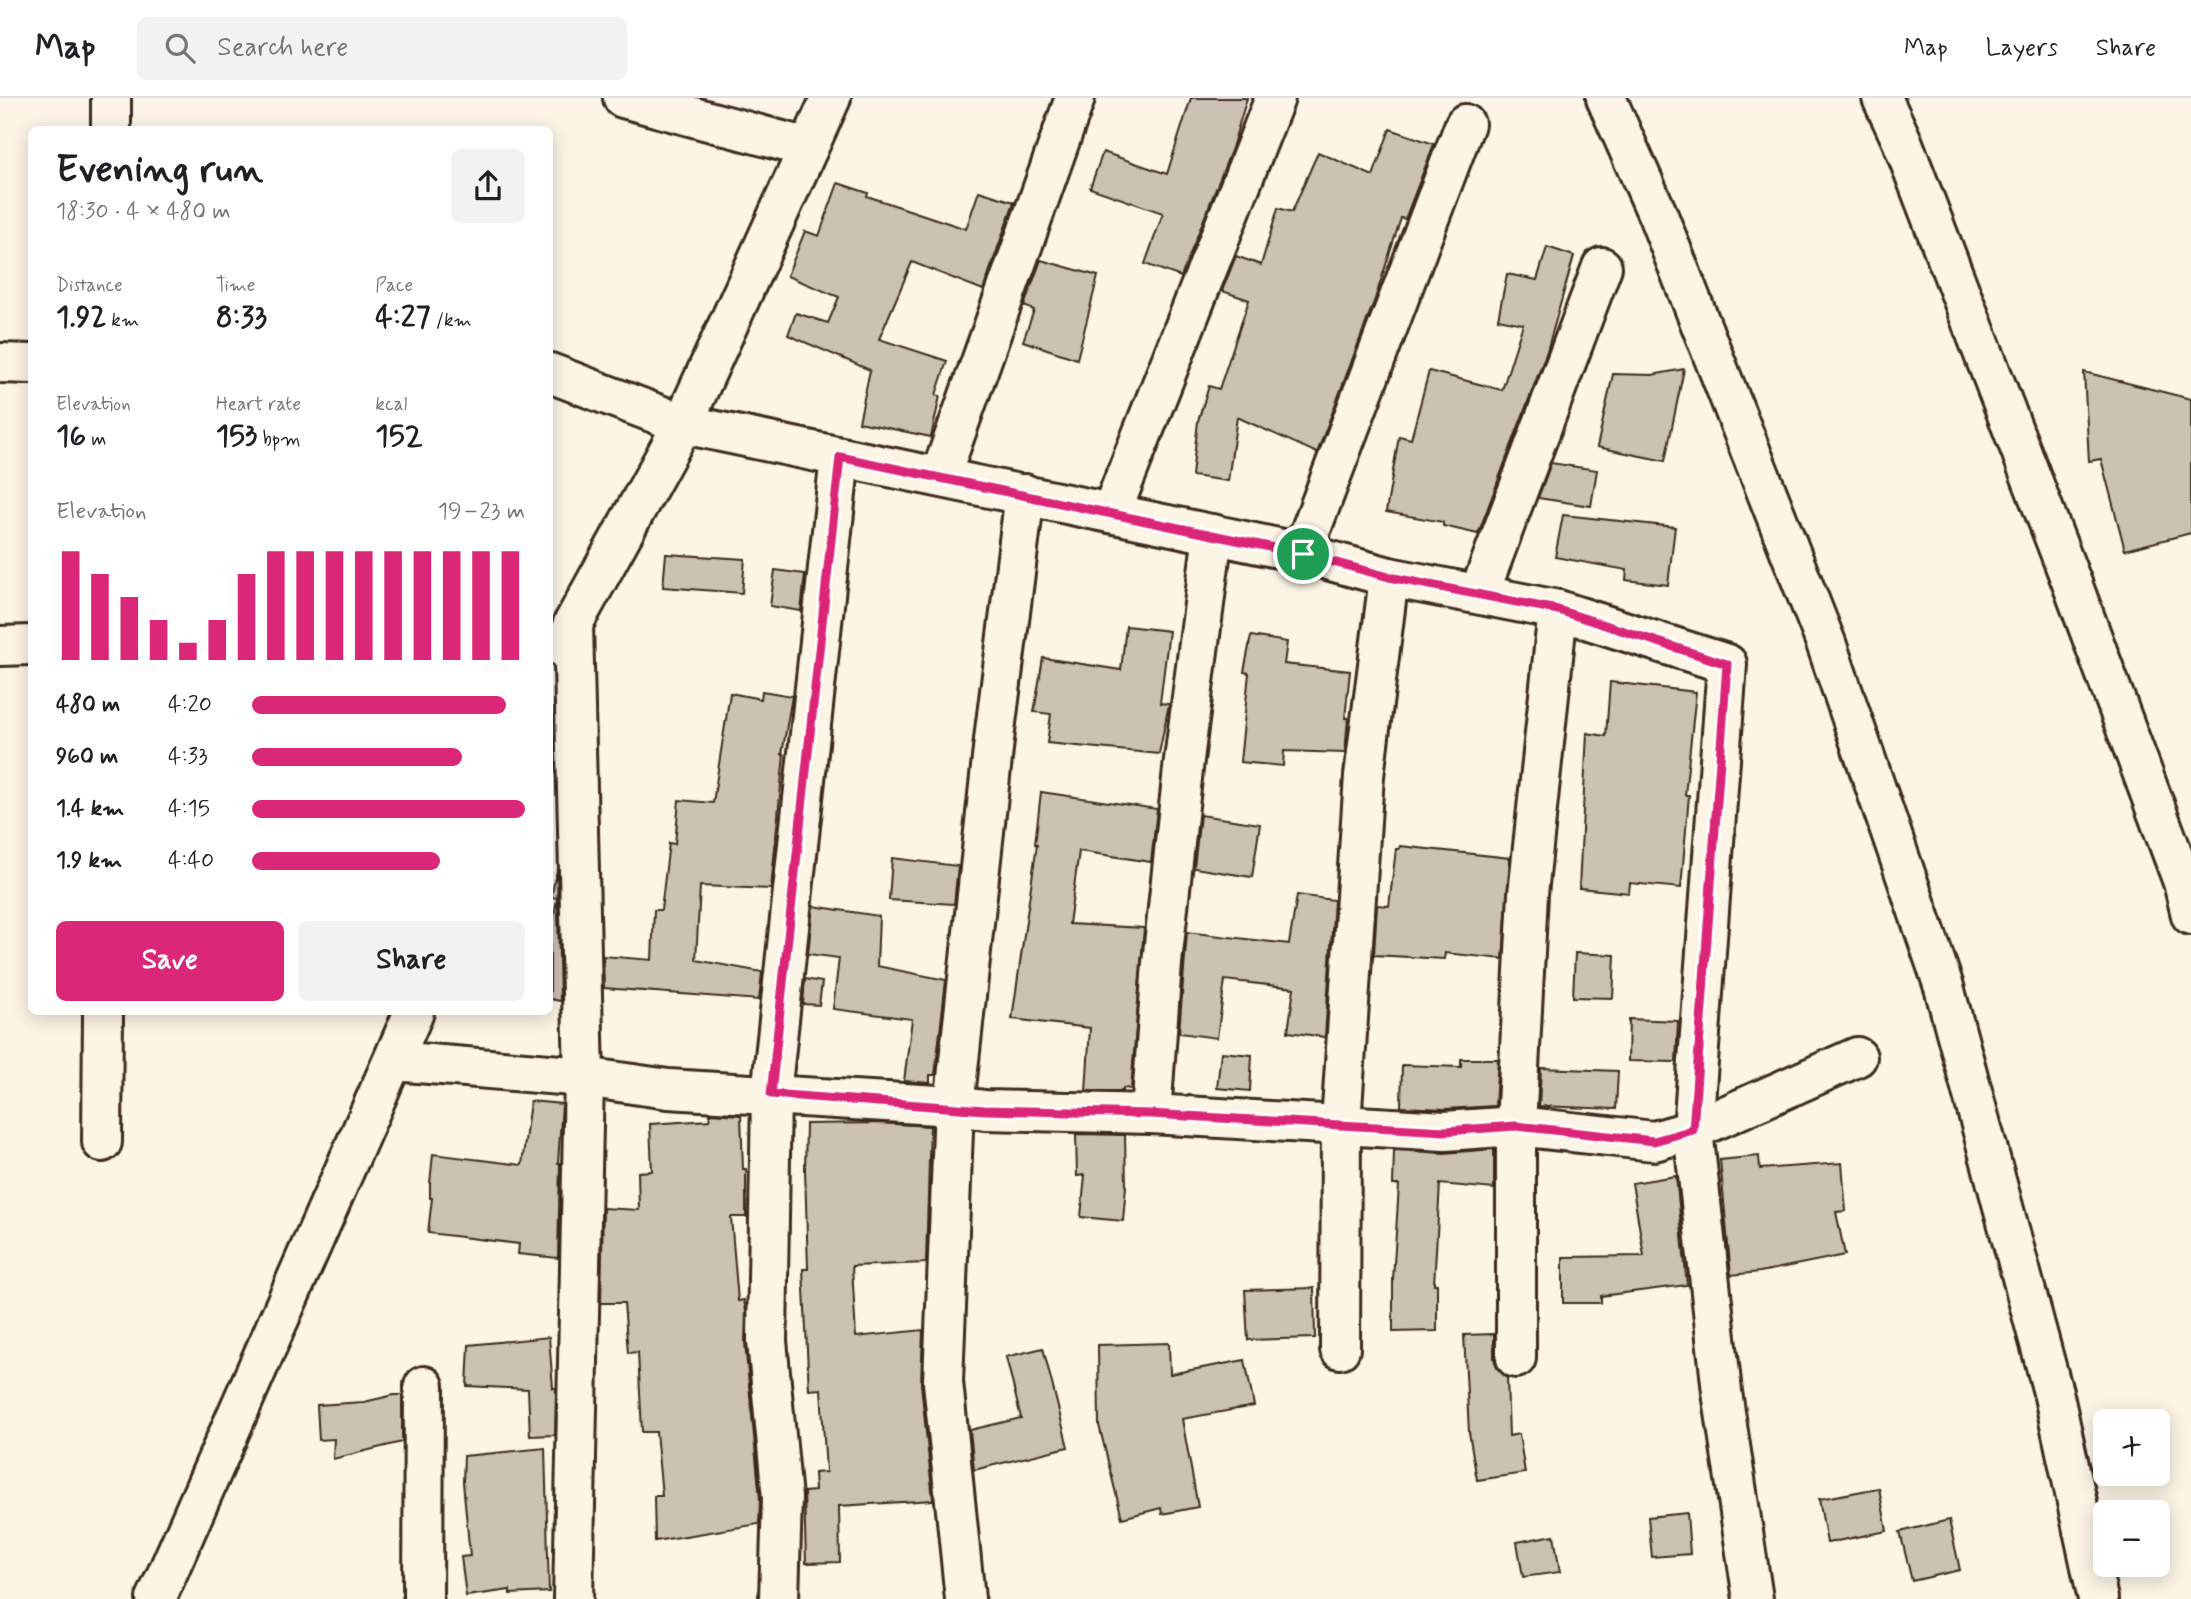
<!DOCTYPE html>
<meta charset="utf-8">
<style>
:root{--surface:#fff;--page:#f2f2f2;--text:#202124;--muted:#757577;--line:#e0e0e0;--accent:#db2777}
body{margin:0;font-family:Mynerve,sans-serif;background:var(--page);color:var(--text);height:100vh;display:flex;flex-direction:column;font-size:26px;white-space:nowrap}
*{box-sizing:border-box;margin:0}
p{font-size:23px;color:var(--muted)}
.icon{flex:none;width:38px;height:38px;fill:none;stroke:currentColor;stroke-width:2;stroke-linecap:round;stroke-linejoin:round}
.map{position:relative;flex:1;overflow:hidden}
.sheet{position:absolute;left:28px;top:28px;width:525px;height:889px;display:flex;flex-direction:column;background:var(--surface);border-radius:10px;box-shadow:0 4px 18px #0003}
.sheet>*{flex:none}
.fabs{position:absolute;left:2093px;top:1311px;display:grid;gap:14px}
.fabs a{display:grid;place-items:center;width:77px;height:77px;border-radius:10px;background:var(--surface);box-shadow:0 4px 18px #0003;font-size:35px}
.pin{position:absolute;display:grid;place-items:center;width:60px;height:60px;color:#fff;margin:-30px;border:4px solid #fff;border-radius:50%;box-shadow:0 2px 7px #0007}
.round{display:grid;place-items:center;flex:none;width:74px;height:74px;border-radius:10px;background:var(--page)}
.summary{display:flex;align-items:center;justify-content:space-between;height:119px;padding:0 28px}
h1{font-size:38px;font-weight:800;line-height:52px}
.metrics{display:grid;grid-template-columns:repeat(3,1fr);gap:10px;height:119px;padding:7px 28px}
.metrics div{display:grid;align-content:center}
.metrics b{font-size:30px;font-weight:800}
.metrics small{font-size:19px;font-weight:400}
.metrics p{font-size:19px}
.chart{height:196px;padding:14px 28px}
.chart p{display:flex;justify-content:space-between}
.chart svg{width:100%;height:126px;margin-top:7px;stroke:var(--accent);stroke-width:6}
.action{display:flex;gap:14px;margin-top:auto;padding:14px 28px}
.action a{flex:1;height:80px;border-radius:10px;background:var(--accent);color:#fff;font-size:28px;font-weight:800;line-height:80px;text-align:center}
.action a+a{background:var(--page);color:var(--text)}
ul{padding:0 28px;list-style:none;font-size:23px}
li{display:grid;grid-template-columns:112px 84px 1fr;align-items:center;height:52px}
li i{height:18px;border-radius:9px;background:var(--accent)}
header{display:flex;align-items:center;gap:42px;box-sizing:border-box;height:98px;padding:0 35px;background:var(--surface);border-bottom:2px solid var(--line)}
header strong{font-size:33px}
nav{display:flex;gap:38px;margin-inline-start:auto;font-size:24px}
.search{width:490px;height:63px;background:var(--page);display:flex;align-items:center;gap:18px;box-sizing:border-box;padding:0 24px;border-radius:10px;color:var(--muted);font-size:26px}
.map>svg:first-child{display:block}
</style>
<header>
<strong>Map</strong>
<div class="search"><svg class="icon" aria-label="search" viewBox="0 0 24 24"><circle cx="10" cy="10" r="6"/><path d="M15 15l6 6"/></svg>Search here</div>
<nav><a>Map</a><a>Layers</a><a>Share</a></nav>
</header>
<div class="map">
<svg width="2191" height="1501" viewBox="0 0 2191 1501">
<rect width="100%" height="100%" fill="#fcf5e5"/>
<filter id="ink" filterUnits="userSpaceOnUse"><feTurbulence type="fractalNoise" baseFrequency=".0143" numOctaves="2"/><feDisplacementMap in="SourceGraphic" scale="14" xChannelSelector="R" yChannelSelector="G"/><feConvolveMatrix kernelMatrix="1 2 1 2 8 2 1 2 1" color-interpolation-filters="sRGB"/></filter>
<g filter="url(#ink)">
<g fill="#ccc2b3" stroke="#3b2a1e" stroke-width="2">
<polygon points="1191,0 1247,0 1232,50 1181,179 1145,166 1163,115 1090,90 1103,54 1167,76"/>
<polygon points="1390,31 1434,46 1405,121 1401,120 1375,201 1317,355 1237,319 1228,383 1192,378 1198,323 1209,288 1219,291 1249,202 1222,193 1236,158 1261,167 1278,110 1292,114 1318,54 1373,78"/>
<polygon points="838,85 868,95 867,98 966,131 979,93 1014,104 983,192 912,164 879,241 947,263 936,297 940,298 931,339 859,324 870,272 788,237 796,215 828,225 839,199 787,178 805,133 819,138"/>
<polygon points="1547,149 1574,158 1547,253 1478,436 1443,428 1443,424 1386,414 1399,338 1411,341 1429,273 1502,292 1523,226 1498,221 1507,176 1537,182"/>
<polygon points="1041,162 1098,178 1077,261 1023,243 1034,212 1024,208"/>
<polygon points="1684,271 1665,363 1597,349 1613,276 1652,277"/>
<polygon points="2084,274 2191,301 2191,435 2125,452 2101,361 2089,363"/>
<polygon points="1551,365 1597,372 1591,408 1538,400"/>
<polygon points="1563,417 1675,429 1668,487 1626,482 1627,472 1555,459"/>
<polygon points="666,456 745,461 742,495 663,489"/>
<polygon points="775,472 805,476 801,513 770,508"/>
<polygon points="1126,528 1169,533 1160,605 1169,606 1159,656 1047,645 1051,616 1034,614 1043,560 1121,572"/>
<polygon points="1251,538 1287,544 1284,566 1350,573 1345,620 1348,620 1345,655 1284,653 1283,668 1240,664 1249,575 1244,574"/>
<polygon points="1610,584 1696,594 1685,697 1689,697 1681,790 1630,785 1629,795 1579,790 1587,635 1606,638"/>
<polygon points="762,593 792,598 782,656 784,656 771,791 700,788 696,862 762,874 759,902 604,890 603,858 652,862 654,812 661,812 669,745 675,746 679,702 713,705 730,595 761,601"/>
<polygon points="1041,694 1157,711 1151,764 1079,753 1069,826 1144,830 1131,991 1123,990 1123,993 1086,993 1090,930 1012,921 1037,746 1035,746"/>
<polygon points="1200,717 1260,726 1252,779 1194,770"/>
<polygon points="1400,748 1510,760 1503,861 1445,855 1444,861 1374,857 1377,807 1389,808 1396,751 1399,751"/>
<polygon points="892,760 958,768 954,806 889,802"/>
<polygon points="557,772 560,903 550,901 550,843 557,800 551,799"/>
<polygon points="1297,797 1334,802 1325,939 1288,934 1294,890 1225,882 1217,940 1179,935 1187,834 1289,846"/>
<polygon points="813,808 879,818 877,868 946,882 935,977 930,977 930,985 904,983 912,921 833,911 839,860 808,856"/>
<polygon points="1575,855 1615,857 1613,900 1573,899"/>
<polygon points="805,881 822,884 819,907 803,906"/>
<polygon points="1629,921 1678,923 1676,964 1628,963"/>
<polygon points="1221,954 1252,957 1250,993 1217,990"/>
<polygon points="1461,961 1498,961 1495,1008 1445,1011 1401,1009 1402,967 1461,969"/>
<polygon points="1541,970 1618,973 1616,1011 1539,1008"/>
<polygon points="530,1003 562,1006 558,1065 560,1065 558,1160 518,1156 519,1146 428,1135 432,1100 430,1100 430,1085 433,1056 522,1067"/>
<polygon points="710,1015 741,1017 743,1071 746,1071 746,1119 731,1119 738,1203 744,1202 746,1213 745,1245 760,1401 759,1426 655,1443 654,1398 662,1398 656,1334 642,1334 638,1254 628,1255 624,1205 601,1205 603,1110 639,1112 638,1074 652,1073 650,1026 710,1022"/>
<polygon points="877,1025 930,1028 926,1165 852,1168 856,1239 923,1232 921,1286 933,1402 839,1408 840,1464 806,1465 804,1394 815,1393 814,1375 826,1374 821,1291 809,1292 803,1171 808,1171 805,1072 806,1026"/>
<polygon points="1076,1036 1125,1037 1126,1088 1123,1123 1081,1119 1085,1077 1077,1078"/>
<polygon points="1494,1051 1494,1091 1440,1086 1434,1186 1437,1186 1437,1233 1393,1234 1393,1182 1399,1087 1393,1087 1394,1052 1444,1055"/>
<polygon points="1759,1058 1760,1071 1842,1065 1846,1113 1836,1114 1845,1157 1760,1174 1731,1177 1720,1062"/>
<polygon points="1676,1078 1687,1187 1601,1198 1601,1205 1563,1205 1563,1159 1644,1158 1632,1085"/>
<polygon points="1314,1190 1315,1240 1248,1242 1245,1192"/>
<polygon points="1494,1236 1494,1260 1497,1270 1507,1280 1509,1338 1519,1336 1525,1375 1477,1382 1469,1334 1464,1237"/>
<polygon points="549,1239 553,1290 556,1290 555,1337 530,1338 528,1291 467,1288 469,1247"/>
<polygon points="1169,1245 1170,1276 1245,1262 1254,1308 1182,1321 1198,1409 1162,1416 1161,1410 1122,1420 1099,1327 1098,1247"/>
<polygon points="1043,1250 1068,1349 974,1372 970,1332 1021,1320 1006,1259"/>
<polygon points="394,1297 402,1297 402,1344 333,1361 334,1341 319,1342 317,1307 364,1304"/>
<polygon points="545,1350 549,1494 510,1496 510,1492 466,1498 461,1459 470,1458 463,1384 464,1358"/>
<polygon points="1879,1390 1887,1433 1827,1445 1819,1401"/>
<polygon points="1687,1415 1690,1456 1652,1459 1648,1419"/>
<polygon points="1949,1422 1960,1472 1912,1483 1900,1434"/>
<polygon points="1554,1437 1560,1474 1523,1479 1517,1444"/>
</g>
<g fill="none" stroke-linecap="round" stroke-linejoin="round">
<g stroke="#3b2a1e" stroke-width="44">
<g id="minor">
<polyline points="623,0 808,50"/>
<polyline points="1606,0 1657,115 1826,545 1944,889 2054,1298 2098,1501"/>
<polyline points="1882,0 1902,43 2073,488 2183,784 2191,817"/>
<polyline points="111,32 111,0"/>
<polyline points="0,265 32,266"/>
<polyline points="550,275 683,326 1302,455 1389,479 1558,512 1727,566 1693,1032 1722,1294 1753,1501"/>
<polyline points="940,379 1075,0"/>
<polyline points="1111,415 1275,0"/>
<polyline points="1302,455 1465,26"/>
<polyline points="1479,496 1602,169"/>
<polyline points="0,548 32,547"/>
<polyline points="564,550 573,526 683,326 831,0"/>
<polyline points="394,963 584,979 668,991 954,1008 985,1012 1151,1016 1445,1033 1516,1028 1654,1043 1693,1032 1857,959"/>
<polyline points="1151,1016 1162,865 1184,662 1213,436"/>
<polyline points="102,1044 103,914"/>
<polyline points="1340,1251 1341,1026 1364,678 1389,479"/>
<polyline points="1516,1260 1516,1028 1528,796 1558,512"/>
<polyline points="156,1501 414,914"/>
<polyline points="423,1501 424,1288"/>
<polyline points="573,1501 584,979 573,526"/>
<polyline points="779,1501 782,1400 767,1243 771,996 840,359"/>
<polyline points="965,1501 943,1284 954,1008 995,633 1025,396"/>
</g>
</g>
<use href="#minor" stroke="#fcf5e5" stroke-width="38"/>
</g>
</g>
<g fill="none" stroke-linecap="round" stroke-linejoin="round" filter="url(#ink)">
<g stroke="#fff" stroke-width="14">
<polygon id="route" points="840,359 1303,456 1389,479 1558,512 1727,566 1693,1032 1654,1043 1516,1028 1445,1033 1151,1016 985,1012 771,996"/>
</g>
<use href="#route" stroke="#db2777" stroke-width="9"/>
</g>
</svg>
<div class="fabs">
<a>+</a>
<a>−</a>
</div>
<div class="pin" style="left:1303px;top:456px;background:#1e9e55"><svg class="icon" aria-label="arrive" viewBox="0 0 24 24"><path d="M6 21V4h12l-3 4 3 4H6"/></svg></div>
<section class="sheet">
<div class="summary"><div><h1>Evening run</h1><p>18:30 · 4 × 480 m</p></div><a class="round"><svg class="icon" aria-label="share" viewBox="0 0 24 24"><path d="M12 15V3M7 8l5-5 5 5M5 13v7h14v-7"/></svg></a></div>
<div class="metrics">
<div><p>Distance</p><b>1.92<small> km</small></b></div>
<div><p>Time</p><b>8:33</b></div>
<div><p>Pace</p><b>4:27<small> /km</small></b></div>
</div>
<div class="metrics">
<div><p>Elevation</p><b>16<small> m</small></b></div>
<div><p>Heart rate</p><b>153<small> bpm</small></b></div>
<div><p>kcal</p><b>152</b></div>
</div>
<div class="chart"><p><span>Elevation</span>19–23 m</p>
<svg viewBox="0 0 160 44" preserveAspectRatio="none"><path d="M5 44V6M15 44V14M25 44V22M35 44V30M45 44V38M55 44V30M65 44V14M75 44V6M85 44V6M95 44V6M105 44V6M115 44V6M125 44V6M135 44V6M145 44V6M155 44V6"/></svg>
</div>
<ul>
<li><b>480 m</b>4:20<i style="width:93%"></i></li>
<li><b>960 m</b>4:33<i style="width:77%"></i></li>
<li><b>1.4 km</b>4:15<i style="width:100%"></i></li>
<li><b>1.9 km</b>4:40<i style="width:69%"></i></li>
</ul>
<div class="action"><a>Save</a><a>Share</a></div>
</section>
</div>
